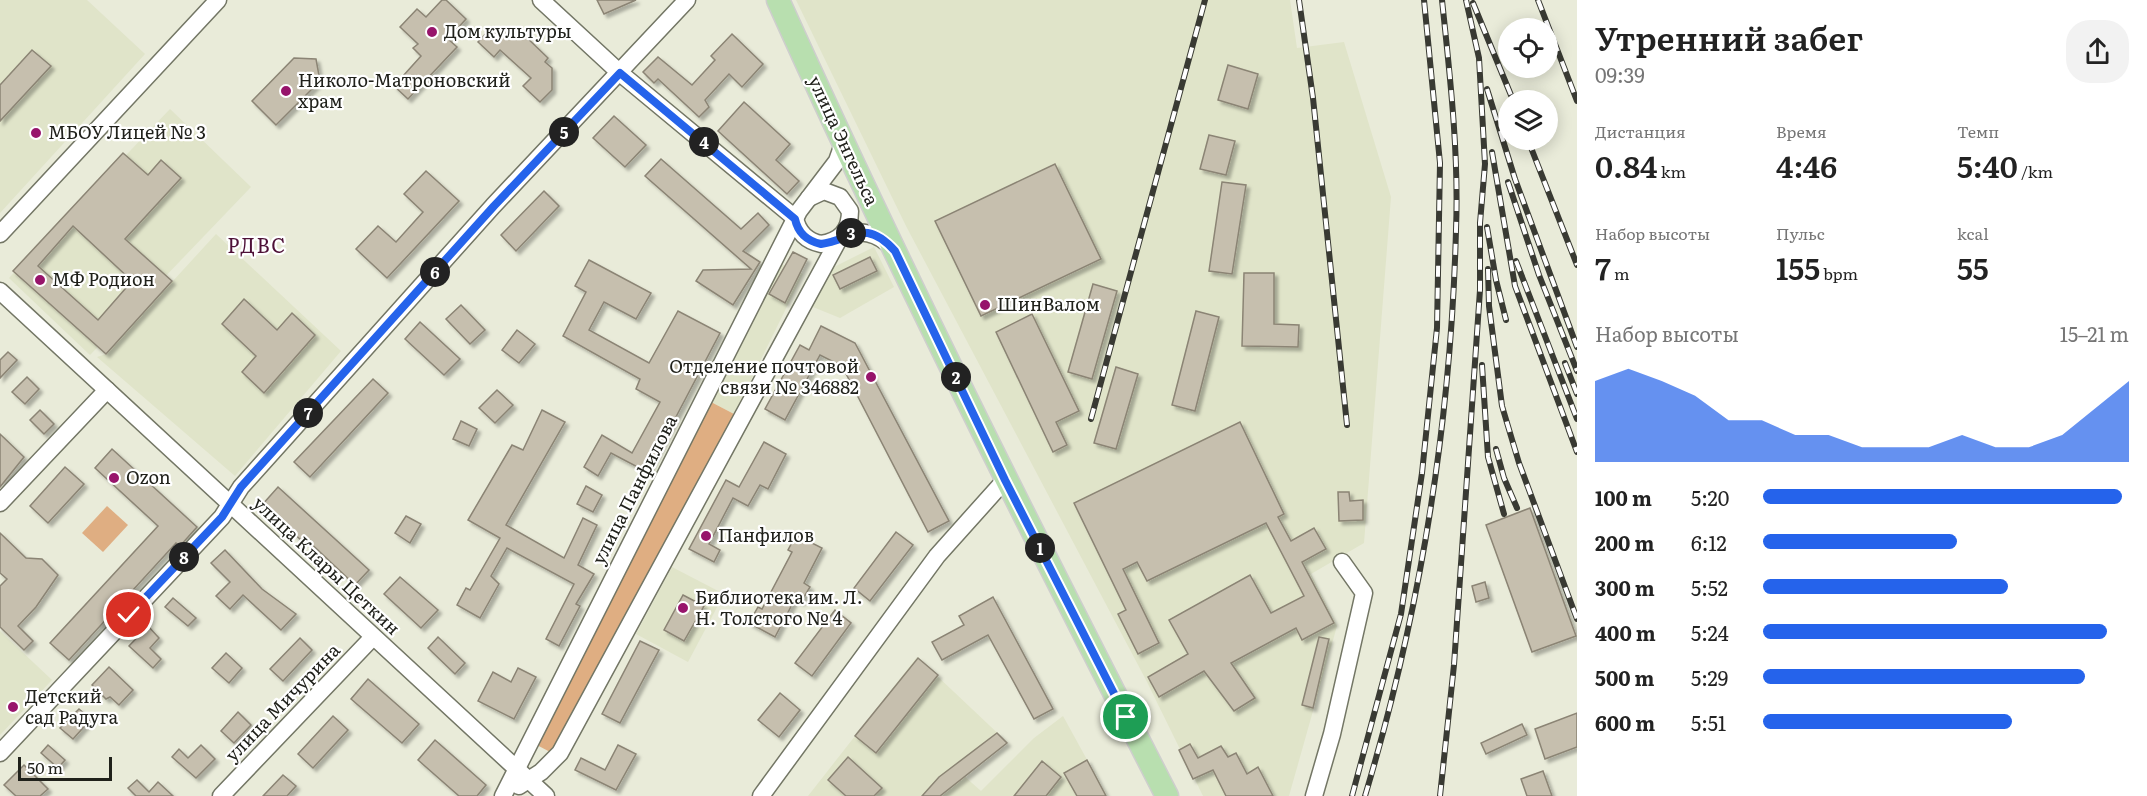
<!DOCTYPE html>
<html lang="ru">
<meta charset="utf-8">
<style>
:root{--surface:#fff;--page:#f2f2f2;--text:#222;--muted:#767676;--accent:#2563eb}
body{margin:0;font-family:Literata,serif;background:var(--page);color:var(--text);height:100vh;display:flex;flex-direction:column;font-size:22px;white-space:nowrap}
*{box-sizing:border-box;margin:0}
p{font-size:20px;color:var(--muted)}
.icon{flex:none;width:33px;height:33px;fill:none;stroke:currentColor;stroke-width:2;stroke-linecap:round;stroke-linejoin:round}
.map{position:relative;flex:1;overflow:hidden}
.drawer{display:flex;flex-direction:column;background:var(--surface);width:570px}
.drawer>*{flex:none}
.fabs{position:absolute;left:1498px;top:18px;display:grid;gap:12px}
.fabs a{display:grid;place-items:center;width:60px;height:60px;border-radius:50%;background:var(--surface);box-shadow:0 3px 15px #0003;font-size:30px}
.scale{position:absolute;left:18px;bottom:15px;width:94px;box-sizing:border-box;padding-left:6px;border:3px solid #20211b;border-top:0;font-size:16px;line-height:21px;white-space:nowrap;color:#20211b;-webkit-text-stroke:4px #fff;paint-order:stroke}
.pin{position:absolute;display:grid;place-items:center;width:51px;height:51px;color:#fff;margin:-26px;border:3px solid #fff;border-radius:50%;box-shadow:0 2px 6px #0007}
.km{position:absolute;width:30px;height:30px;margin:-15px;border-radius:50%;background:#222;color:#fff;font-size:16px;line-height:30px;text-align:center}
.round{display:grid;place-items:center;flex:none;width:63px;height:63px;border-radius:24px;background:var(--page)}
.summary{display:flex;align-items:center;justify-content:space-between;height:102px;padding:0 18px}
h1{font-size:33px;font-weight:600;line-height:45px}
.metrics{display:grid;grid-template-columns:repeat(3,1fr);gap:9px;height:102px;padding:6px 18px}
.metrics div{display:grid;align-content:center}
.metrics b{font-size:30px;font-weight:600}
.metrics small{font-size:16px;font-weight:400}
.metrics p{font-size:16px}
.chart{height:168px;padding:12px 18px}
.chart p{display:flex;justify-content:space-between}
.chart svg{width:100%;height:108px;margin-top:6px;fill:var(--accent);opacity:.7}
ul{padding:0 18px;list-style:none;font-size:20px}
li{display:grid;grid-template-columns:96px 72px 1fr;align-items:center;height:45px}
li i{height:15px;border-radius:8px;background:var(--accent)}
main{display:flex;flex:1;min-height:0}
.map>svg:first-child{display:block}
</style>
<main>
<div class="map">
<svg width="1577" height="796" viewBox="0 0 1577 796">
<defs>
<filter id="shadow"><feDropShadow dx="3.5" dy="3.5" stdDeviation="1.5" flood-color="#0004"/></filter>
</defs>
<rect width="100%" height="100%" fill="#e9ebd9"/>
<g fill="#e0e4c9">
<polygon points="0,0 87,0 145,54 0,213"/>
<polygon points="796,0 1290,0 1297,48 1344,42 1391,197 1364,543 1311,574 1337,626 1289,796 1203,796 1146,680 906,226"/>
<polygon points="170,109 251,187 90,355 9,278"/>
<polygon points="216,234 341,351 235,476 97,357 106,354"/>
<polygon points="874,247 894,287 840,318 808,305 828,270"/>
<polygon points="779,263 803,274 734,414 711,402"/>
<polygon points="672,567 724,594 688,662 636,634"/>
<polygon points="0,631 52,680 0,735"/>
<polygon points="917,657 1007,742 963,775 981,791 1034,738 1063,716 1107,796 808,796"/>
</g>
<g fill="#dfae82">
<polygon points="711,402 734,414 554,754 533,743"/>
<polygon points="107,506 128,525 103,552 82,533"/>
</g>
<g fill="#c6bfae" stroke="#8b8474" stroke-width="1.5" fill-rule="evenodd" filter="url(#shadow)">
<polygon points="442,0 446,0 466,19 448,39 457,47 408,99 394,86 421,56 413,48 418,44 400,27 417,9 426,17"/>
<polygon points="597,0 636,0 604,14"/>
<polygon points="491,28 513,30 520,36 523,34 548,58 545,62 552,68 552,90 540,102 523,86 531,78 500,50 494,57 478,42"/>
<polygon points="732,34 763,64 742,87 729,74 705,100 709,107 699,117 658,79 654,83 643,72 658,57 692,85 715,60 711,56"/>
<polygon points="32,50 51,66 0,121 0,85"/>
<polygon points="294,58 316,59 320,81 276,125 252,101"/>
<polygon points="1228,65 1258,74 1248,109 1218,100"/>
<polygon points="744,102 790,144 776,160 799,181 787,194 718,131"/>
<polygon points="614,116 646,145 625,167 593,138"/>
<polygon points="1209,135 1235,141 1226,175 1200,169"/>
<path d="M123,153l25,22 13,-15 20,18 -56,61 47,42 -66,73 -93,-83zM73,226l59,55 -34,39 -60,-54z"/>
<polygon points="661,159 741,229 758,213 769,225 743,251 760,262 733,305 696,281 703,270 751,269 645,176"/>
<polygon points="1055,164 1101,259 981,316 935,221"/>
<polygon points="426,171 459,201 387,278 356,249 378,226 396,242 423,212 404,194"/>
<polygon points="1222,182 1246,185 1232,274 1209,271"/>
<polygon points="544,191 559,206 516,251 501,235"/>
<polygon points="793,252 807,259 785,303 769,294"/>
<polygon points="870,257 877,271 840,289 833,275"/>
<polygon points="589,260 651,293 636,319 604,302 589,330 649,363 678,311 720,333 647,472 611,453 598,476 584,467 602,435 632,453 660,402 636,389 640,379 563,336 586,292 575,286"/>
<polygon points="1244,273 1274,273 1274,324 1299,325 1298,347 1242,346"/>
<polygon points="1093,284 1117,291 1092,379 1068,372"/>
<polygon points="244,299 277,330 292,313 315,335 264,393 242,372 256,356 222,324"/>
<polygon points="461,305 485,330 470,344 446,319"/>
<polygon points="1196,311 1219,317 1195,411 1172,405"/>
<polygon points="1032,314 1079,411 1056,422 1067,445 1053,452 996,332"/>
<polygon points="420,322 460,359 444,375 405,339"/>
<polygon points="821,326 855,343 949,521 928,532 842,366 820,355 785,420 765,409 800,345 809,350"/>
<polygon points="517,330 535,344 519,363 502,350"/>
<polygon points="8,352 17,360 0,378 0,360"/>
<polygon points="1116,367 1138,374 1116,449 1094,443"/>
<polygon points="27,377 39,389 25,404 12,392"/>
<polygon points="373,379 388,393 310,477 294,462"/>
<polygon points="497,390 513,405 495,423 479,408"/>
<polygon points="40,410 54,424 44,434 30,420"/>
<polygon points="542,410 565,422 506,525 564,558 583,518 597,525 578,565 594,574 576,604 580,606 559,646 546,639 574,584 507,548 491,576 499,584 480,618 457,605 466,588 470,590 500,538 468,520 512,445 523,450"/>
<polygon points="461,421 477,429 469,446 453,439"/>
<polygon points="1240,422 1284,514 1278,517 1291,541 1314,528 1326,549 1302,562 1334,623 1302,640 1296,628 1231,663 1255,698 1234,711 1204,671 1159,697 1148,677 1188,654 1169,620 1250,575 1271,613 1304,596 1266,523 1147,581 1137,562 1123,569 1159,643 1138,654 1118,614 1126,610 1074,503"/>
<polygon points="0,434 24,457 0,487"/>
<polygon points="764,442 786,454 768,489 760,485 748,506 733,498 709,544 720,550 714,562 689,549 726,480 739,487"/>
<polygon points="112,449 197,527 180,546 176,543 69,660 50,643 158,526 95,468"/>
<polygon points="65,467 84,484 48,523 30,506"/>
<polygon points="586,486 602,495 593,512 577,504"/>
<polygon points="278,487 369,570 355,585 304,537 301,540 262,505"/>
<polygon points="1338,492 1349,492 1350,501 1363,500 1363,520 1339,521"/>
<polygon points="1530,508 1576,636 1532,652 1486,525"/>
<polygon points="406,516 421,524 410,543 395,533"/>
<polygon points="896,532 913,545 870,601 854,588"/>
<polygon points="0,533 26,558 42,559 58,575 36,607 18,626 33,641 24,650 0,627 0,586 7,579 0,573"/>
<polygon points="796,535 822,548 804,583 810,587 801,602 795,599 775,637 749,623 758,607 762,609 792,552 788,550"/>
<polygon points="225,550 262,589 296,614 281,630 243,595 230,609 216,596 230,582 211,563"/>
<polygon points="400,577 438,610 421,628 384,594"/>
<polygon points="1485,582 1489,598 1476,602 1472,586"/>
<polygon points="683,595 704,606 684,641 664,630"/>
<polygon points="993,597 1053,709 1034,719 988,635 942,660 932,642 964,625 959,616"/>
<polygon points="173,598 196,618 188,626 165,607"/>
<polygon points="835,610 851,623 812,676 795,663"/>
<polygon points="148,626 159,638 150,648 161,659 153,668 129,646"/>
<polygon points="438,637 465,663 455,674 428,648"/>
<polygon points="1319,637 1329,639 1313,708 1302,705"/>
<polygon points="300,638 312,650 283,681 270,669"/>
<polygon points="640,641 659,650 620,723 602,714"/>
<polygon points="226,653 242,668 229,683 212,668"/>
<polygon points="918,658 938,675 876,753 855,736"/>
<polygon points="109,667 133,690 119,705 110,697 106,699 92,685"/>
<polygon points="518,668 536,677 514,719 478,701 493,672 511,682"/>
<polygon points="368,679 419,724 402,743 351,699"/>
<polygon points="780,693 800,710 779,737 758,720"/>
<polygon points="79,709 91,719 73,739 60,728"/>
<polygon points="238,712 251,725 234,743 221,731"/>
<polygon points="1577,713 1577,747 1545,759 1535,729"/>
<polygon points="333,716 348,730 313,768 298,754"/>
<polygon points="1522,724 1527,735 1486,754 1481,743"/>
<polygon points="997,733 1007,743 940,796 922,796 939,777"/>
<polygon points="435,740 486,785 477,796 459,796 418,760"/>
<polygon points="1190,744 1198,758 1221,746 1228,757 1236,753 1247,774 1258,767 1273,796 1226,796 1213,770 1193,779 1179,750"/>
<polygon points="48,745 65,760 58,768 41,753"/>
<polygon points="201,745 215,759 196,778 172,757 179,749 188,758"/>
<polygon points="618,745 636,754 616,790 575,770 581,758 605,770"/>
<polygon points="848,757 882,788 874,796 846,796 828,780"/>
<polygon points="1087,760 1106,796 1077,796 1064,773"/>
<polygon points="1042,761 1061,777 1046,796 1014,796"/>
<polygon points="24,765 48,789 40,796 16,796 4,785"/>
<polygon points="1543,771 1552,796 1527,796 1521,779"/>
<polygon points="283,775 296,786 287,796 263,796"/>
<polygon points="137,780 149,792 158,782 173,796 136,796 128,788"/>
</g>
<g fill="none" stroke-linecap="round" stroke-linejoin="round">
<g stroke="#737665" stroke-width="19">
<g id="minor">
<polyline points="541,0 620,73 795,218"/>
<path d="M795,218c3,15 12,23 26,26 19,-3 29,-13 29,-33l-10,-14 -16,-6 -15,7"/>
<polyline points="0,234 218,0"/>
<polyline points="0,291 546,796"/>
<polyline points="0,503 107,390"/>
<polyline points="0,753 222,517 241,487 493,206 687,0"/>
<path d="M519,786l22,-14 19,-19 280,-516c19,-9 39,-4 52,11"/>
<polyline points="221,796 373,637"/>
<polyline points="503,796 799,211 837,161 843,144"/>
<polyline points="761,796 937,556 1005,480"/>
<polyline points="1314,796 1332,734 1364,593 1342,562"/>
</g>
</g>
<g stroke="#cececd" stroke-width="25">
<path id="major" d="M778,0c121,269 254,533 389,796"/>
</g>
<use href="#minor" stroke="#fff" stroke-width="16"/>
<use href="#major" stroke="#b8dfaf" stroke-width="22"/>
<g stroke="#393a33" stroke-width="6">
<g id="rail">
<polyline points="1299,0 1313,98 1347,425"/>
<polyline points="1538,0 1577,101"/>
<polyline points="1473,3 1513,100"/>
<polyline points="1487,89 1515,179 1577,347"/>
<polyline points="1528,140 1577,265"/>
<polyline points="1492,152 1515,286 1577,452"/>
<polyline points="1508,182 1539,275 1577,371"/>
<polyline points="1487,227 1496,280 1506,320"/>
<polyline points="1516,261 1577,419"/>
<polyline points="1488,269 1489,306 1502,406 1519,463 1577,619"/>
<polyline points="1565,363 1577,394"/>
<polyline points="1482,365 1488,457 1504,514"/>
<polyline points="1091,419 1205,0"/>
<polyline points="1496,449 1504,478 1517,508"/>
<polyline points="1352,796 1401,614 1422,473 1437,328 1440,163 1424,0"/>
<path d="M1365,796c55,-183 86,-375 91,-566 3,-76 -6,-154 -14,-230"/>
<polyline points="1440,796 1454,665 1480,290 1480,223 1485,164 1479,58 1466,0"/>
</g>
</g>
<use href="#rail" stroke="#fff" stroke-width="4" stroke-dasharray="11" stroke-linecap="butt"/>
</g>
<g fill="none" stroke-linecap="round" stroke-linejoin="round">
<g stroke="#fff" stroke-width="12">
<path id="route" d="M129,615l93,-98 19,-30 253,-281 126,-133 175,146c3,14 12,22 26,25 32,-5 44,-26 74,7l110,229 121,237"/>
</g>
<use href="#route" stroke="#2563eb" stroke-width="8"/>
</g>
<g fill="#97146b" stroke="#fff" stroke-width="2">
<circle cx="432" cy="32" r="6"/>
<circle cx="286" cy="91" r="6"/>
<circle cx="36" cy="133" r="6"/>
<circle cx="40" cy="280" r="6"/>
<circle cx="985" cy="305" r="6"/>
<circle cx="871" cy="377" r="6"/>
<circle cx="114" cy="478" r="6"/>
<circle cx="706" cy="536" r="6"/>
<circle cx="683" cy="608" r="6"/>
<circle cx="13" cy="707" r="6"/>
</g>
<g text-anchor="middle" stroke-width="4.5" stroke-linejoin="round" paint-order="stroke">
<g font-size="18" fill="#20211b" stroke="#fff" text-anchor="start">
<text x="444" y="38">Дом культуры</text>
<text x="298" y="87">Николо-Матроновский<tspan x="298" dy="21">храм</tspan></text>
<text x="48" y="139">МБОУ Лицей № 3</text>
<text x="52" y="286">МФ Родион</text>
<text x="997" y="311">ШинВалом</text>
<text x="859" y="373" text-anchor="end">Отделение почтовой<tspan x="859" dy="21">связи № 346882</tspan></text>
<text x="126" y="484">Ozon</text>
<text x="718" y="542">Панфилов</text>
<text x="695" y="604">Библиотека им. Л.<tspan x="695" dy="21">Н. Толстого № 4</tspan></text>
<text x="25" y="703">Детский<tspan x="25" dy="21">сад Радуга</tspan></text>
</g>
<g font-size="18" fill="#20211b" stroke="#fff">
<text transform="translate(843 141) rotate(65)" y="6">улица Энгельса</text>
<text transform="translate(635 490) rotate(-63)" y="6">улица Панфилова</text>
<text transform="translate(326 566) rotate(43)" y="6">улица Клары Цеткин</text>
<text transform="translate(283 703) rotate(-46)" y="6">улица Мичурина</text>
</g>
<g font-size="20" letter-spacing="1.5" fill="#4e1137" stroke="#fff">
<text x="257" y="253">РДВС</text>
</g>
</g>
</svg>
<div class="fabs">
<a><svg class="icon" aria-label="locate" viewBox="0 0 24 24"><circle cx="12" cy="12" r="6"/><path d="M12 2v4M12 18v4M2 12h4M18 12h4"/></svg></a>
<a><svg class="icon" aria-label="layers" viewBox="0 0 24 24"><path d="M12 4l9 5-9 5-9-5zM3 14l9 5 9-5"/></svg></a>
</div>
<div class="scale">50 m</div>
<div class="pin" style="left:1126px;top:717px;background:#1e9e55"><svg class="icon" aria-label="arrive" viewBox="0 0 24 24"><path d="M6 21V4h12l-3 4 3 4H6"/></svg></div>
<div class="pin" style="left:129px;top:615px;background:#d93025"><svg class="icon" aria-label="check" viewBox="0 0 24 24"><path d="M5 12l5 5 9-10"/></svg></div>
<b class="km" style="left:1040px;top:548px">1</b>
<b class="km" style="left:956px;top:377px">2</b>
<b class="km" style="left:851px;top:233px">3</b>
<b class="km" style="left:704px;top:142px">4</b>
<b class="km" style="left:564px;top:132px">5</b>
<b class="km" style="left:435px;top:272px">6</b>
<b class="km" style="left:308px;top:413px">7</b>
<b class="km" style="left:184px;top:557px">8</b>
</div>
<section class="drawer">
<div class="summary"><div><h1>Утренний забег</h1><p>09:39</p></div><a class="round"><svg class="icon" aria-label="share" viewBox="0 0 24 24"><path d="M12 15V3M7 8l5-5 5 5M5 13v7h14v-7"/></svg></a></div>
<div class="metrics">
<div><p>Дистанция</p><b>0.84<small> km</small></b></div>
<div><p>Время</p><b>4:46</b></div>
<div><p>Темп</p><b>5:40<small> /km</small></b></div>
</div>
<div class="metrics">
<div><p>Набор высоты</p><b>7<small> m</small></b></div>
<div><p>Пульс</p><b>155<small> bpm</small></b></div>
<div><p>kcal</p><b>55</b></div>
</div>
<div class="chart"><p><span>Набор высоты</span>15–21 m</p>
<svg viewBox="0 0 160 44" preserveAspectRatio="none"><path d="M0 44V11L10 6L20 11L30 17L40 27L50 27L60 33L70 33L80 38L90 38L100 38L110 33L120 38L130 38L140 33L150 22L160 11V44z"/></svg>
</div>
<ul>
<li><b>100 m</b>5:20<i style="width:98%"></i></li>
<li><b>200 m</b>6:12<i style="width:53%"></i></li>
<li><b>300 m</b>5:52<i style="width:67%"></i></li>
<li><b>400 m</b>5:24<i style="width:94%"></i></li>
<li><b>500 m</b>5:29<i style="width:88%"></i></li>
<li><b>600 m</b>5:51<i style="width:68%"></i></li>
</ul>
</section>
</main>
